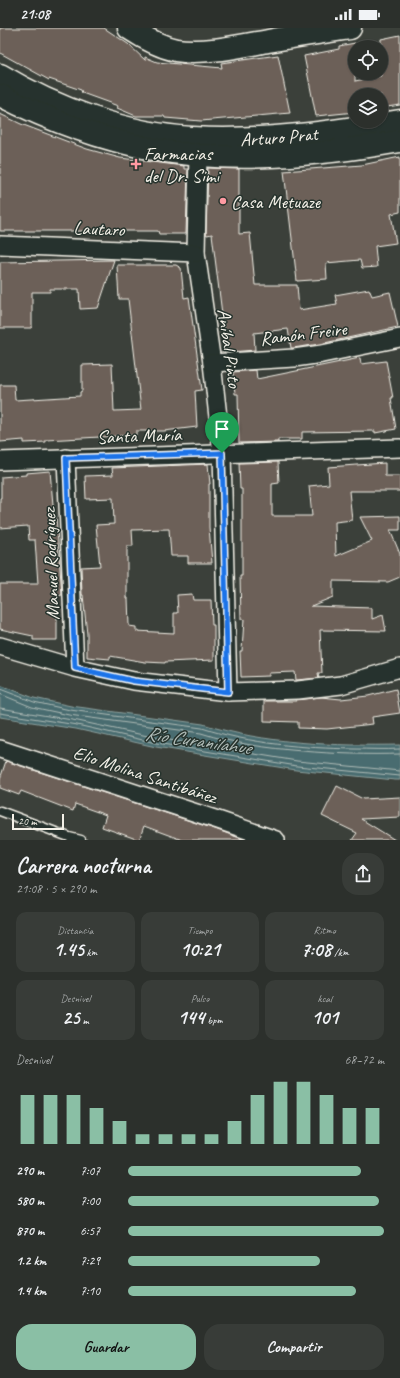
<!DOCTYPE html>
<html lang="es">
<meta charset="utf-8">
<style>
:root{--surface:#2c302c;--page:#383c38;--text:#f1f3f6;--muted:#a6a9a9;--line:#484b48;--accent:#8abfa5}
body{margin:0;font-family:Caveat,sans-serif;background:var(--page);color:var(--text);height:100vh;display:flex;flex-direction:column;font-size:15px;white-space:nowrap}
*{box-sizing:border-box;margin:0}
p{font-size:13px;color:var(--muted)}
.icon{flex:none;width:22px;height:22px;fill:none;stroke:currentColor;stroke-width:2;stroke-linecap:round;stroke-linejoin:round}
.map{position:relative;height:812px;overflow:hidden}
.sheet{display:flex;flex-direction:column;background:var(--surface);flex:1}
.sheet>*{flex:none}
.fabs{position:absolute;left:348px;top:12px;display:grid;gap:8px}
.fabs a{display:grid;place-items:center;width:40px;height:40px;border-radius:50%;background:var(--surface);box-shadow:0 1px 3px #0004,0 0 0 1px var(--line);font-size:20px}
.scale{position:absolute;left:12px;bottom:10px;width:52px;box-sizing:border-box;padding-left:4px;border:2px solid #f4f1e8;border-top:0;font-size:11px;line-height:14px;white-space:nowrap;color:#f4f1e8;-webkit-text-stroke:3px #26332d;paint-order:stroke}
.pin{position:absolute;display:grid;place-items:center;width:34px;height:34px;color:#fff;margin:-41px -17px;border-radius:50% 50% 50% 0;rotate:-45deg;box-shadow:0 0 4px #0007}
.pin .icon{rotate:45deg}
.round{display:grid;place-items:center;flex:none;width:42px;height:42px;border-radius:16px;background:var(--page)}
.headline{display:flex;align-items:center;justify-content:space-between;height:68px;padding:0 16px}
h1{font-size:22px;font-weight:700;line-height:30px}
.figures{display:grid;grid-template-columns:repeat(3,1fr);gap:6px;height:68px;padding:4px 16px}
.figures div{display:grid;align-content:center;border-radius:10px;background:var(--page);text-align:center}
.figures b{font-size:20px;font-weight:700}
.figures small{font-size:11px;font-weight:400}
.figures p{font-size:11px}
.chart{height:112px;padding:8px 16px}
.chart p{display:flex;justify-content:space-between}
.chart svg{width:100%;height:72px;margin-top:4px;stroke:var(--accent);stroke-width:6}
.action{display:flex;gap:8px;margin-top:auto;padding:8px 16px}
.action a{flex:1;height:46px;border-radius:16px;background:var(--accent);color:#111;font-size:16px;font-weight:700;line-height:46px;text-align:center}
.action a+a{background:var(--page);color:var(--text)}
ul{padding:0 16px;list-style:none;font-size:13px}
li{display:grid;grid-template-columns:64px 48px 1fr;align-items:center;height:30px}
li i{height:10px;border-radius:5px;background:var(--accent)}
.status{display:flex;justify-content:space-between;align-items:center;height:28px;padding:0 20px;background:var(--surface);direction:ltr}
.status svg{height:11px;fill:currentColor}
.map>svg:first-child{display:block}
</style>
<div class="status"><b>21:08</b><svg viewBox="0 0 49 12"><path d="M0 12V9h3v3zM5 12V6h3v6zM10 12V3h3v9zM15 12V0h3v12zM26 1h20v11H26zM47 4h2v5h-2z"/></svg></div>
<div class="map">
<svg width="400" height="812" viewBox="0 0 400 812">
<rect width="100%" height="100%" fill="#3b403a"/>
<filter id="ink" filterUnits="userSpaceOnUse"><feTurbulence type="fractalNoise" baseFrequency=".025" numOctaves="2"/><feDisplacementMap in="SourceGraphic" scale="8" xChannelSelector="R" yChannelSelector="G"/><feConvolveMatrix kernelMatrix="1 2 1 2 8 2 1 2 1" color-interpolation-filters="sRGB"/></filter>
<g filter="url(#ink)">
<path fill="#496c6f" stroke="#8da19f" d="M0,657l34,13 37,8 132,18c60,20 134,22 197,21v35h-5l-99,-10 -140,-23 -80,-18 -76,-12z"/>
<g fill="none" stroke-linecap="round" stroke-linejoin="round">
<g stroke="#b0bcb8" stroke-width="1">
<path d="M0,661l34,13 36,8 132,18c49,16 101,20 152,21 15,0 31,1 46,0"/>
<path d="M0,666l32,13 37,8 132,18c34,11 66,15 101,18 33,3 66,4 98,3"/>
<polyline points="0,680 78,693 157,710 297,733 400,743"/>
<polyline points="0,685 77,697 156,715 297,738 400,748"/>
</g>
</g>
<g fill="#6c6059" stroke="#f4f1e8">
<polygon points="0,0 104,0 128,16 145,32 145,29 157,34 222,40 221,35 278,27 290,85 201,93 165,90 164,88 136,88 117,80 118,78 82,65 81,62 49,51 49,52 0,25"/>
<polygon points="400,7 400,77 381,80 381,67 355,67 355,84 316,88 304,28 339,21 339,18 355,15 355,53 381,48 381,11"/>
<polygon points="0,86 21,96 87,121 120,130 184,138 184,141 188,141 186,206 159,206 158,203 0,203"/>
<polygon points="400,129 400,184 391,186 396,215 375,218 377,239 362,240 360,232 326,235 327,251 297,253 284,143 362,137"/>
<polygon points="208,140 239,141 239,206 250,205 255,257 297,257 299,282 337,276 335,267 369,261 372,268 390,264 398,299 320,316 293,320 291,320 288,301 254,305 255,322 231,324 231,322 228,322 223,294 212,206 207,207 206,205"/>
<polygon points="114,232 98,280 80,281 79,261 50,261 50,264 32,264 32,300 0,300 0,234"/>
<polygon points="117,237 176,237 181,240 184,270 189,269 202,362 195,363 197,399 164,403 136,403 136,407 46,412 46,414 24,415 24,412 0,414 0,357 14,357 15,372 80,368 80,364 82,363 82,337 112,336 114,383 141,382 128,271 119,271"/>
<polygon points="360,330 361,336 386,333 393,370 391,370 396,401 375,405 375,403 302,404 302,411 278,411 278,414 239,415 238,366 235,366 233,344 256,342 257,351"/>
<polygon points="278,434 279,455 272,456 272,488 312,488 309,458 329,456 328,439 385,435 385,448 400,448 400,463 349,463 352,492 335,494 336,528 372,513 360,489 400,488 400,502 390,502 400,526 400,549 388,554 333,553 333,569 311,578 372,580 372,591 383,587 386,603 320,602 322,645 318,645 319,650 296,652 295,644 269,645 269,648 241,649 240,623 242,623 244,591 241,591 240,548 242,548 242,461 240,461 239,435"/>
<polygon points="208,436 210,456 209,456 209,499 212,535 188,535 188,528 171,528 169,501 132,502 133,518 127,518 127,570 128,570 129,598 136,599 136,603 174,605 174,585 178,585 177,567 192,566 193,572 211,572 212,597 214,597 214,632 165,634 165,635 145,634 110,628 110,631 87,629 87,606 83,567 82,567 81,539 100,538 96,497 114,496 113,470 86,471 85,448 113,447 112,440"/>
<polygon points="50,443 54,488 56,488 62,567 57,568 57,612 33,612 33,608 0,601 0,556 38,556 35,512 29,512 28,498 0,500 0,470 1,470 1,449 26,447 26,445"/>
<polygon points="396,661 400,685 372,689 373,696 327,701 298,700 298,694 264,693 264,673 296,673 296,672 321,669 341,671 368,668"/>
<polygon points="6,733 215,801 245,812 182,812 144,798 139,812 102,799 106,787 75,776 73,783 21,763 19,767 0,760 0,751"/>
<polygon points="337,758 363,771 400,769 400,789 361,791 395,812 352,812 357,805 322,788"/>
</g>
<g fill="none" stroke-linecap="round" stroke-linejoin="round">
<g stroke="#f4f1e8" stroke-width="11">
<polyline id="lane" points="0,783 69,809 81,812"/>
</g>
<g stroke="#f4f1e8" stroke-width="20">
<g id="street">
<polyline points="198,127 196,225 212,335 222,425 228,664"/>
<polyline points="0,217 196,225"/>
<polyline points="212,335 294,330 322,326 400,310"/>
<polyline points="66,430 75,640"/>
<polyline points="0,433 400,420"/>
<polyline points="0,618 75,640 134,653 228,664 298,662 341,657 400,640"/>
<polyline points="0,721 218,792 276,812"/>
</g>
</g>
<g stroke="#f4f1e8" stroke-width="25">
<path id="secondary" d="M129,0c15,10 29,18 47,22 29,4 64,-4 92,-9 27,-5 55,-9 82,-13"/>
</g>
<g stroke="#f4f1e8" stroke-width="25">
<g id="primary">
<path id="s1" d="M0,47c56,34 126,59 192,63 69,4 140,-6 208,-17"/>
<path d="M0,67c49,25 100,44 153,54 81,15 167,6 247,-8"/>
</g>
</g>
<use href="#lane" stroke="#26332d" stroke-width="8"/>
<use href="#street" stroke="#26332d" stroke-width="17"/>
<use href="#secondary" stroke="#26332d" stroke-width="22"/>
<use href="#primary" stroke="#26332d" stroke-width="22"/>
</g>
</g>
<g fill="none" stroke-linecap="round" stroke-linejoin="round" filter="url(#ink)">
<g stroke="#fff" stroke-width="8">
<polygon id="route" points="222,425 228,664 134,653 75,640 66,430"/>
</g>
<use href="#route" stroke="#1a73e8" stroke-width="5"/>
</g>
<g fill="#ff9aa2" stroke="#26332d" stroke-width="1.5">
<path d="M134 130h4v4h4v4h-4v4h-4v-4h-4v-4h4z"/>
<circle cx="223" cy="173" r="4"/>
</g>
<g text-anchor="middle" stroke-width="3" stroke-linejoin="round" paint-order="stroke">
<g font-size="19" fill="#f4f1e8" stroke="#26332d">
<text dy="7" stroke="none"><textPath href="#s1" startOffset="291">Arturo Prat</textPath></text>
<text transform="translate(99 200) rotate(2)" y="7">Lautaro</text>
<text transform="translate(303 305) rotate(-7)" y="7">Ramón Freire</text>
<text transform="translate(230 320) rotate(82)" y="7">Aníbal Pinto</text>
<text transform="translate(139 407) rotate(-2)" y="7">Santa María</text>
<text transform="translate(50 536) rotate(-92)" y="7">Manuel Rodríguez</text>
<text transform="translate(145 746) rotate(18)" y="7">Elio Molina Santibáñez</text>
</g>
<g font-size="19" fill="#f4f1e8" stroke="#26332d" text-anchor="start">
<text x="144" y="132">Farmacias<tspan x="144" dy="22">del Dr. Simi</tspan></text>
<text x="231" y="180">Casa Metuaze</text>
</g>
<g font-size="20" font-style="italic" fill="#b0bcb8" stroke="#26332d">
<text transform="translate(198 712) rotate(8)" y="7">Río Curanilahue</text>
</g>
</g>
</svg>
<div class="fabs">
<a><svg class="icon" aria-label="locate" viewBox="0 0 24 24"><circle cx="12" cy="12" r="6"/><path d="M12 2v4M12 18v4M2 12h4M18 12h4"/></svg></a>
<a><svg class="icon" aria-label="layers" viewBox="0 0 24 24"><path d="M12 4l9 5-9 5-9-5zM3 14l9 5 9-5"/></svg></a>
</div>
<div class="scale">20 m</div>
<div class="pin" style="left:222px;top:425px;background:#1e9e55"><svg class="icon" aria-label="arrive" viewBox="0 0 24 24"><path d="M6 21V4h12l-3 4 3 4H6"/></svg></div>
</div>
<section class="sheet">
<div class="headline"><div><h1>Carrera nocturna</h1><p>21:08 · 5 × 290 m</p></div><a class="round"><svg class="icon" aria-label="share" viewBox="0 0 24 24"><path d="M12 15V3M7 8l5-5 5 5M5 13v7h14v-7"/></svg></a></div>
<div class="figures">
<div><p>Distancia</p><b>1.45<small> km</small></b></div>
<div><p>Tiempo</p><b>10:21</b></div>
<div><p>Ritmo</p><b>7:08<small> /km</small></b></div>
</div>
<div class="figures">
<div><p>Desnivel</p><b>25<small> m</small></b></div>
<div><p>Pulso</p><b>144<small> bpm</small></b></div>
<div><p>kcal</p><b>101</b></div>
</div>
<div class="chart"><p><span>Desnivel</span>68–72 m</p>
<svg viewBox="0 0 160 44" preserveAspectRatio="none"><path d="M5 44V14M15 44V14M25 44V14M35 44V22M45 44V30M55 44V38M65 44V38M75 44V38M85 44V38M95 44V30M105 44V14M115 44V6M125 44V6M135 44V14M145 44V22M155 44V22"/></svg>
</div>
<ul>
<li><b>290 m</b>7:07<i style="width:91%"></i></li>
<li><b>580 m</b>7:00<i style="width:98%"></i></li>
<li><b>870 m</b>6:57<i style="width:100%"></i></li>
<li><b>1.2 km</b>7:29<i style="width:75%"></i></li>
<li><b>1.4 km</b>7:10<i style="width:89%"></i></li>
</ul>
<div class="action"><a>Guardar</a><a>Compartir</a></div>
</section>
